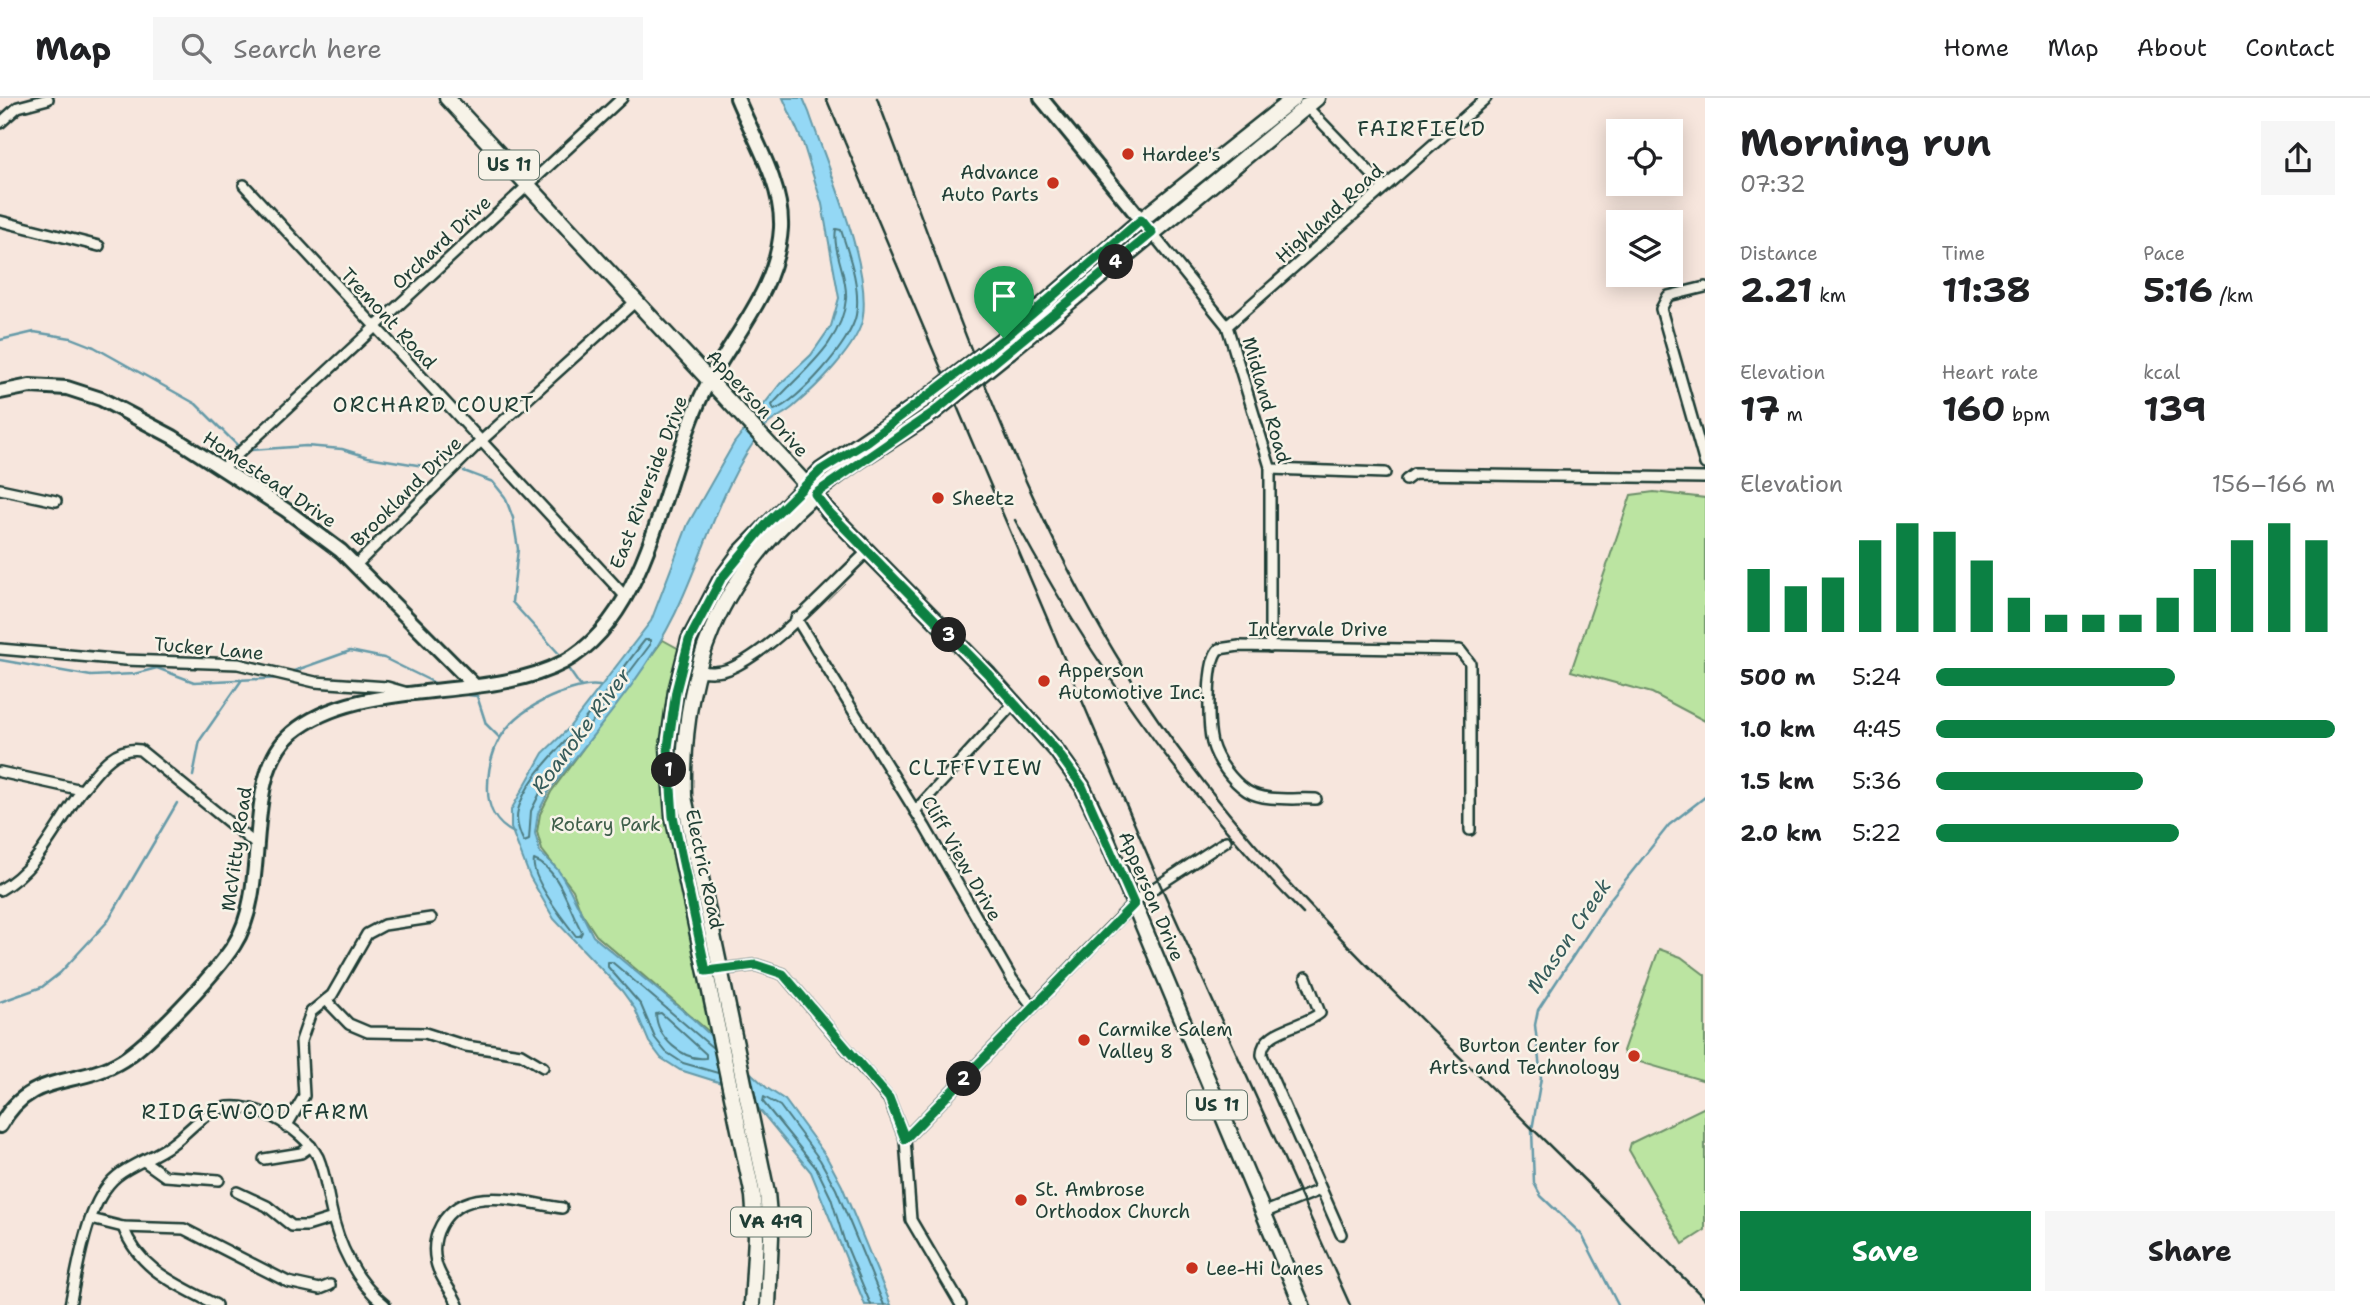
<!DOCTYPE html>
<meta charset="utf-8">
<style>
:root{--surface:#fff;--page:#f6f6f6;--text:#202124;--muted:#757577;--line:#e0e0e0;--accent:#0b8043}
body{margin:0;font-family:"Shantell Sans",sans-serif;background:var(--page);color:var(--text);height:100vh;display:flex;flex-direction:column;font-size:26px;white-space:nowrap}
*{box-sizing:border-box;margin:0}
p{font-size:23px;color:var(--muted)}
.icon{flex:none;width:38px;height:38px;fill:none;stroke:currentColor;stroke-width:2;stroke-linecap:round;stroke-linejoin:round}
.map{position:relative;flex:1;overflow:hidden}
.side{display:flex;flex-direction:column;background:var(--surface);width:665px}
.side>*{flex:none}
.tools{position:absolute;left:1606px;top:21px;display:grid;gap:14px}
.tools a{display:grid;place-items:center;width:77px;height:77px;border-radius:0px;background:var(--surface);box-shadow:0 4px 18px #0003;font-size:35px}
.pin{position:absolute;display:grid;place-items:center;width:60px;height:60px;color:#fff;margin:-72px -30px;border-radius:50% 50% 50% 0;rotate:-45deg;box-shadow:0 0 7px #0007}
.pin .icon{rotate:45deg}
.km{position:absolute;width:35px;height:35px;margin:-18px;border-radius:50%;background:#222;color:#fff;font-size:19px;line-height:35px;text-align:center}
.round{display:grid;place-items:center;flex:none;width:74px;height:74px;border-radius:0px;background:var(--page)}
.summary{display:flex;align-items:center;justify-content:space-between;height:119px;padding:0 35px}
h1{font-size:38px;font-weight:700;line-height:52px}
.metrics{display:grid;grid-template-columns:repeat(3,1fr);gap:10px;height:119px;padding:7px 35px}
.metrics div{display:grid;align-content:center}
.metrics b{font-size:35px;font-weight:700}
.metrics small{font-size:19px;font-weight:400}
.metrics p{font-size:19px}
.chart{height:196px;padding:14px 35px}
.chart p{display:flex;justify-content:space-between}
.chart svg{width:100%;height:126px;margin-top:7px;stroke:var(--accent);stroke-width:6}
.button{display:flex;gap:14px;margin-top:auto;padding:14px 35px}
.button a{flex:1;height:80px;border-radius:0px;background:var(--accent);color:#fff;font-size:28px;font-weight:700;line-height:80px;text-align:center}
.button a+a{background:var(--page);color:var(--text)}
ul{padding:0 35px;list-style:none;font-size:23px}
li{display:grid;grid-template-columns:112px 84px 1fr;align-items:center;height:52px}
li i{height:18px;border-radius:9px;background:var(--accent)}
header{display:flex;align-items:center;gap:42px;box-sizing:border-box;height:98px;padding:0 35px;background:var(--surface);border-bottom:2px solid var(--line)}
header strong{font-size:33px}
nav{display:flex;gap:38px;margin-inline-start:auto;font-size:24px}
.search{width:490px;height:63px;background:var(--page);display:flex;align-items:center;gap:18px;box-sizing:border-box;padding:0 24px;border-radius:0px;color:var(--muted);font-size:26px}
main{display:flex;flex:1;min-height:0}
.map>svg:first-child{display:block}
</style>
<header>
<strong>Map</strong>
<div class="search"><svg class="icon" aria-label="search" viewBox="0 0 24 24"><circle cx="10" cy="10" r="6"/><path d="M15 15l6 6"/></svg>Search here</div>
<nav><a>Home</a><a>Map</a><a>About</a><a>Contact</a></nav>
</header>
<main>
<div class="map">
<svg width="1705" height="1207" viewBox="0 0 1705 1207">
<rect width="100%" height="100%" fill="#f7e6dd"/>
<filter id="ink" filterUnits="userSpaceOnUse"><feTurbulence type="fractalNoise" baseFrequency=".0143" numOctaves="2"/><feDisplacementMap in="SourceGraphic" scale="14" xChannelSelector="R" yChannelSelector="G"/><feConvolveMatrix kernelMatrix="1 2 1 2 8 2 1 2 1" color-interpolation-filters="sRGB"/></filter>
<g filter="url(#ink)">
<g fill="#bbe4a1" stroke="#6d906a" stroke-width="2">
<polygon points="1654,394 1705,400 1705,623 1652,595 1571,573 1631,397"/>
<polygon points="663,542 681,552 664,633 714,938 596,837 581,814 573,792 542,752 537,734 540,716 551,694"/>
<polygon points="1659,851 1681,859 1705,877 1705,983 1626,960 1623,953"/>
<polygon points="1705,1009 1705,1132 1683,1146 1629,1052 1631,1045"/>
</g>
<path fill="#94d8f5" stroke="#659aa8" stroke-width="2" d="M783,0h20l6,14c18,54 61,149 54,204 -3,29 -48,72 -70,91 -9,8 -22,12 -29,21 -44,56 -59,125 -89,186 -31,64 -83,121 -126,177l-11,22 -3,20 5,19 18,18 12,20 23,46 100,83 74,69 18,12 41,56 16,30 49,119h-26l-54,-133 -57,-69 -23,-17 -51,-16 -19,-12 -12,-16 -14,-33 -13,-18 -68,-72 -24,-42 -19,-49v-18l32,-57 24,-23 84,-109 37,-97 46,-81 46,-59 31,-29 20,-29 8,-28 -17,-94 -19,-61z"/>
<g fill="none" stroke-linecap="round" stroke-linejoin="round">
<g stroke="#4e7b81" stroke-width="2">
<path d="M836,131l5,1c8,25 20,58 15,85 -4,26 -58,87 -82,95l-2,-5c27,-32 70,-60 74,-106 2,-23 -14,-48 -10,-70z"/>
<path d="M645,542h5v5l-107,142 -12,24 -2,29 -5,2c-5,-10 -9,-21 -6,-32 9,-31 33,-52 53,-75 27,-29 49,-64 74,-95z"/>
<path d="M534,762c26,9 35,50 48,72l-2,4h-4c-11,-14 -46,-59 -42,-76z"/>
<path d="M656,916l5,-1 45,41v4c-23,3 -49,-20 -50,-44z"/>
<polyline points="713,950 612,864 608,864 608,869 641,907 655,940 666,954 683,965 718,975"/>
<polyline points="871,1207 844,1142 831,1100 817,1071 763,1004 764,999 780,1008 820,1062 836,1091 884,1207"/>
</g>
<g stroke="#659aa8" stroke-width="2.5">
<polyline points="0,242 34,234 71,240 94,249 196,306 238,348"/>
<polyline points="251,352 306,348 342,351 368,359 442,371"/>
<polyline points="464,373 493,384 505,399 513,420 518,451 512,504 561,558"/>
<polyline points="0,562 91,578 134,576 157,570 194,584 283,580"/>
<polyline points="567,569 581,589"/>
<polyline points="291,574 350,553 384,560 437,586"/>
<polyline points="458,596 477,598 486,626 499,639"/>
<polyline points="193,678 200,642 241,583"/>
<path d="M514,735c-20,-10 -27,-26 -26,-48 1,-48 27,-74 70,-91 14,-5 27,-10 42,-8"/>
<polyline points="0,904 42,889 60,875 108,823 177,705"/>
<polyline points="1618,1207 1582,1137 1541,1098 1534,1085 1532,1032 1541,980 1535,927 1538,912 1611,800 1669,727 1705,699"/>
</g>
<g stroke="#1f3d34" stroke-width="14">
<g id="street">
<polyline points="1304,6 1384,89"/>
<polyline points="0,25 18,9 48,1"/>
<polyline points="244,87 625,498"/>
<polyline points="0,123 99,148"/>
<polyline points="1152,135 1227,228 1270,369 1270,549"/>
<polyline points="1705,189 1668,198 1661,211 1705,366"/>
<polyline points="1227,228 1486,0"/>
<polyline points="223,370 622,0"/>
<polyline points="1271,371 1385,375"/>
<polyline points="1406,382 1414,376 1705,380"/>
<polyline points="0,391 56,403"/>
<polyline points="356,467 481,343 636,203"/>
<polyline points="796,520 925,729 1012,881 1033,909"/>
<polyline points="0,551 125,562 238,566 315,584 387,589 408,595"/>
<path d="M697,573c11,1 22,2 32,-2 44,-18 102,-84 138,-117"/>
<path d="M0,674l82,18c-26,35 -43,78 -82,100"/>
<path d="M82,692c15,-18 31,-44 58,-40l118,96"/>
<path d="M1316,701c-21,-1 -52,3 -69,-8 -15,-10 -30,-30 -35,-48 -4,-17 -6,-83 7,-94l20,-3 221,4 10,13v167"/>
<polyline points="915,713 1014,605"/>
<polyline points="715,872 756,867 783,876 889,1001 905,1041 911,1122 961,1207"/>
<path d="M1306,879l14,36c-16,14 -59,16 -58,42l79,179"/>
<polyline points="326,902 349,926 368,934 425,935 466,948 521,956 543,969"/>
<polyline points="286,1029 304,998 301,943 311,914 332,897 367,836 384,827 431,820"/>
<polyline points="905,1041 1139,800 1226,743"/>
<polyline points="264,1061 301,1055 311,1048"/>
<polyline points="144,1063 165,1078 219,1082"/>
<polyline points="237,1094 267,1108 292,1128 307,1128 333,1120"/>
<polyline points="1263,1115 1320,1092"/>
<polyline points="91,1121 123,1129 184,1131 288,1184 320,1191 330,1187"/>
<path d="M123,1129c17,44 54,57 93,78"/>
<path d="M70,1207c8,-37 16,-104 47,-129 16,-13 38,-19 55,-32 14,-10 26,-26 42,-33 32,-16 88,16 104,46 7,16 9,35 13,52 7,35 25,73 54,96"/>
<path d="M458,1207c-6,-15 -19,-27 -22,-43 -3,-13 -1,-26 5,-37 24,-43 83,-22 121,-17"/>
</g>
</g>
<g stroke="#1f3d34" stroke-width="18">
<g id="secondary">
<polyline points="1041,0 1152,135"/>
<polyline points="0,294 30,288 67,290 101,301 173,339 286,412 341,453 474,587"/>
<path d="M0,1028c31,-57 77,-37 123,-66 27,-17 93,-87 111,-115 38,-59 6,-168 58,-212 68,-57 194,-29 272,-71 85,-46 99,-185 137,-265 27,-57 76,-103 80,-169 2,-44 -28,-91 -44,-130"/>
</g>
</g>
<g stroke="#1f3d34" stroke-width="19">
<g id="primary">
<polyline points="447,0 815,396 828,413 989,577 1056,652 1082,688 1103,732 1302,1207"/>
<polyline points="1004,240 1141,122 1294,0"/>
<polyline points="1010,253 1317,0"/>
<polyline points="752,1207 756,1139 753,1098 673,718 668,649 676,593 689,542 721,481 740,455 821,372 924,302"/>
<path d="M768,1207l3,-68 -4,-44 -83,-396c-3,-128 34,-218 131,-303 35,-31 80,-55 119,-82"/>
</g>
</g>
<use href="#street" stroke="#f7f3e8" stroke-width="9"/>
<use href="#secondary" stroke="#f7f3e8" stroke-width="12"/>
<use href="#primary" stroke="#f7f3e8" stroke-width="14"/>
<g stroke="#1f3d34" stroke-width="2.5">
<polyline points="826,0 1160,786 1350,1207"/>
<path d="M877,0c74,194 138,396 249,573 94,151 219,274 346,398 78,76 155,153 233,230"/>
<path d="M1015,422c78,145 172,277 288,394"/>
</g>
<g stroke="#1f3d34" stroke-width="19" stroke-linecap="butt">
<g id="primary-bridge">
<polyline points="924,302 1004,240"/>
<polyline points="934,314 1010,253"/>
</g>
</g>
<use href="#primary-bridge" stroke="#f7f3e8" stroke-width="14"/>
</g>
</g>
<g fill="none" stroke-linecap="round" stroke-linejoin="round" filter="url(#ink)">
<g stroke="#fff" stroke-width="14">
<polygon id="route" points="1141,122 1152,135 934,314 815,396 828,413 989,577 1056,652 1082,688 1134,806 905,1041 889,1000 783,876 756,867 706,873 673,718 668,649 676,593 689,542 721,481 768,424 821,372 868,343 1004,240"/>
</g>
<use href="#route" stroke="#0b8043" stroke-width="9"/>
</g>
<g fill="#c8321e" stroke="#f7f3e8" stroke-width="2.5">
<circle cx="1128" cy="56" r="7"/>
<circle cx="1053" cy="85" r="7"/>
<circle cx="938" cy="400" r="7"/>
<circle cx="1044" cy="583" r="7"/>
<circle cx="1084" cy="942" r="7"/>
<circle cx="1634" cy="958" r="7"/>
<circle cx="1021" cy="1102" r="7"/>
<circle cx="1192" cy="1170" r="7"/>
</g>
<g text-anchor="middle" stroke-width="5" stroke-linejoin="round" paint-order="stroke">
<g fill="#f7f3e8" stroke="#60746a" stroke-width="2">
<rect x="479" y="52.5" width="60" height="29" rx="5"/>
<rect x="1187" y="992.5" width="60" height="29" rx="5"/>
<rect x="731" y="1109.5" width="80" height="29" rx="5"/>
</g>
<g font-size="18" font-weight="bold" fill="#1f3d34">
<text x="509" y="73">US 11</text>
<text x="1217" y="1013">US 11</text>
<text x="771" y="1130">VA 419</text>
</g>
<g font-size="19" fill="#1f3d34" stroke="#f7f3e8" text-anchor="start">
<text x="1142" y="63">Hardee's</text>
<text x="1039" y="81" text-anchor="end">Advance<tspan x="1039" dy="22">Auto Parts</tspan></text>
<text x="952" y="407">Sheetz</text>
<text x="1058" y="579">Apperson<tspan x="1058" dy="22">Automotive Inc.</tspan></text>
<text x="1098" y="938">Carmike Salem<tspan x="1098" dy="22">Valley 8</tspan></text>
<text x="1620" y="954" text-anchor="end">Burton Center for<tspan x="1620" dy="22">Arts and Technology</tspan></text>
<text x="1035" y="1098">St. Ambrose<tspan x="1035" dy="22">Orthodox Church</tspan></text>
<text x="1206" y="1177">Lee-Hi Lanes</text>
</g>
<g font-size="19" fill="#1f3d34" stroke="#f7f3e8">
<text transform="translate(1329 115) rotate(-42)" y="7">Highland Road</text>
<text transform="translate(441 144) rotate(-43)" y="7">Orchard Drive</text>
<text transform="translate(389 220) rotate(47)" y="7">Tremont Road</text>
<text transform="translate(1267 302) rotate(74)" y="7">Midland Road</text>
<text transform="translate(758 305) rotate(47)" y="7">Apperson Drive</text>
<text transform="translate(270 381) rotate(34)" y="7">Homestead Drive</text>
<text transform="translate(648 384) rotate(-69)" y="7">East Riverside Drive</text>
<text transform="translate(406 393) rotate(-45)" y="7">Brookland Drive</text>
<text x="1318" y="538">Intervale Drive</text>
<text transform="translate(209 550) rotate(5)" y="7">Tucker Lane</text>
<text transform="translate(236 751) rotate(-82)" y="7">McVitty Road</text>
<text transform="translate(962 760) rotate(60)" y="7">Cliff View Drive</text>
<text transform="translate(705 771) rotate(78)" y="7">Electric Road</text>
<text transform="translate(1152 798) rotate(67)" y="7">Apperson Drive</text>
</g>
<g font-size="19" fill="#3e5e4a" stroke="#f7f3e8">
<text x="606" y="733">Rotary Park</text>
</g>
<g font-size="21" letter-spacing="2" fill="#1f3d34" stroke="#f7f3e8">
<text x="1422" y="38">FAIRFIELD</text>
<text x="434" y="314">ORCHARD COURT</text>
<text x="976" y="677">CLIFFVIEW</text>
<text x="256" y="1021">RIDGEWOOD FARM</text>
</g>
<g font-size="21" font-style="italic" fill="#365c5b" stroke="#f7f3e8">
<text transform="translate(581 633) rotate(-53)" y="7">Roanoke River</text>
<text transform="translate(1569 838) rotate(-56)" y="7">Mason Creek</text>
</g>
</g>
</svg>
<div class="tools">
<a><svg class="icon" aria-label="locate" viewBox="0 0 24 24"><circle cx="12" cy="12" r="6"/><path d="M12 2v4M12 18v4M2 12h4M18 12h4"/></svg></a>
<a><svg class="icon" aria-label="layers" viewBox="0 0 24 24"><path d="M12 4l9 5-9 5-9-5zM3 14l9 5 9-5"/></svg></a>
</div>
<div class="pin" style="left:1004px;top:240px;background:#1e9e55"><svg class="icon" aria-label="arrive" viewBox="0 0 24 24"><path d="M6 21V4h12l-3 4 3 4H6"/></svg></div>
<b class="km" style="left:669px;top:672px">1</b>
<b class="km" style="left:964px;top:981px">2</b>
<b class="km" style="left:949px;top:537px">3</b>
<b class="km" style="left:1116px;top:164px">4</b>
</div>
<section class="side">
<div class="summary"><div><h1>Morning run</h1><p>07:32</p></div><a class="round"><svg class="icon" aria-label="share" viewBox="0 0 24 24"><path d="M12 15V3M7 8l5-5 5 5M5 13v7h14v-7"/></svg></a></div>
<div class="metrics">
<div><p>Distance</p><b>2.21<small> km</small></b></div>
<div><p>Time</p><b>11:38</b></div>
<div><p>Pace</p><b>5:16<small> /km</small></b></div>
</div>
<div class="metrics">
<div><p>Elevation</p><b>17<small> m</small></b></div>
<div><p>Heart rate</p><b>160<small> bpm</small></b></div>
<div><p>kcal</p><b>139</b></div>
</div>
<div class="chart"><p><span>Elevation</span>156–166 m</p>
<svg viewBox="0 0 160 44" preserveAspectRatio="none"><path d="M5 44V22M15 44V28M25 44V25M35 44V12M45 44V6M55 44V9M65 44V19M75 44V32M85 44V38M95 44V38M105 44V38M115 44V32M125 44V22M135 44V12M145 44V6M155 44V12"/></svg>
</div>
<ul>
<li><b>500 m</b>5:24<i style="width:60%"></i></li>
<li><b>1.0 km</b>4:45<i style="width:100%"></i></li>
<li><b>1.5 km</b>5:36<i style="width:52%"></i></li>
<li><b>2.0 km</b>5:22<i style="width:61%"></i></li>
</ul>
<div class="button"><a>Save</a><a>Share</a></div>
</section>
</main>
